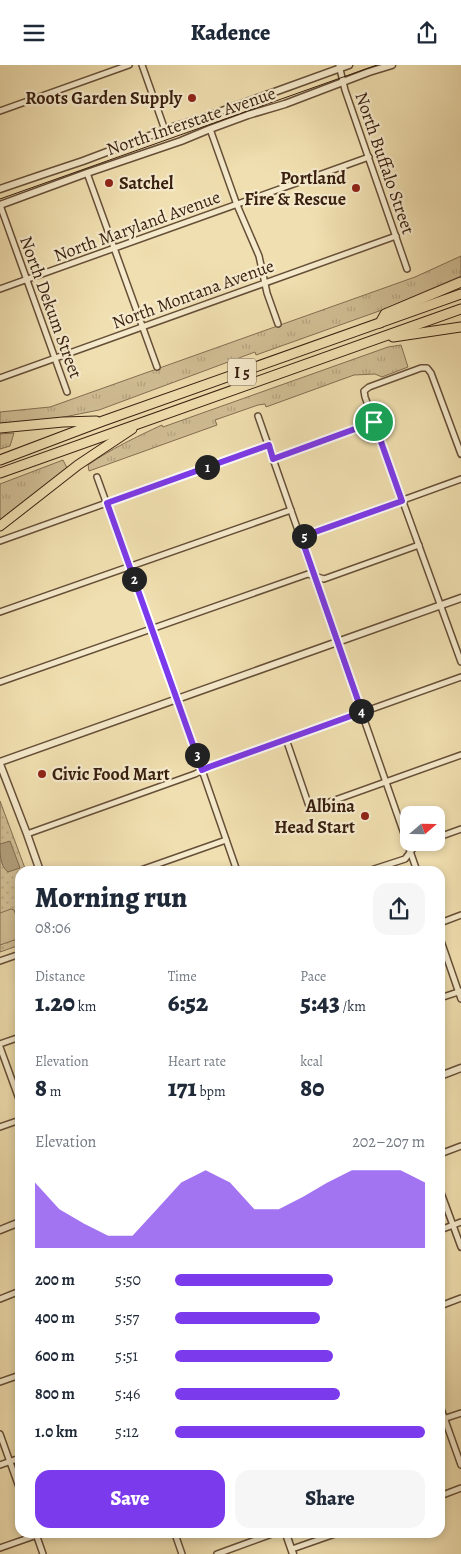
<!DOCTYPE html>
<meta charset="utf-8">
<style>
:root{--surface:#fff;--page:#f6f6f7;--text:#1f2937;--muted:#747a83;--accent:#7c3aed}
body{margin:0;font-family:Alegreya,serif;background:var(--page);color:var(--text);height:100vh;display:flex;flex-direction:column;font-size:19px;white-space:nowrap}
*{box-sizing:border-box;margin:0}
p{font-size:16px;color:var(--muted)}
.icon{flex:none;width:28px;height:28px;fill:none;stroke:currentColor;stroke-width:2;stroke-linecap:round;stroke-linejoin:round}
.map{position:relative;flex:1;overflow:hidden}
.side{position:absolute;left:15px;top:801px;width:430px;height:672px;display:flex;flex-direction:column;background:var(--surface);border-radius:15px;box-shadow:0 2px 8px #0003}
.side>*{flex:none}
.needle{width:32px;rotate:70deg}
.controls{position:absolute;left:400px;top:741px;display:grid;gap:10px}
.controls a{display:grid;place-items:center;width:45px;height:45px;border-radius:10px;background:var(--surface);box-shadow:0 2px 8px #0003;font-size:25px}
.pin{position:absolute;display:grid;place-items:center;width:42px;height:42px;color:#fff;margin:-21px;border:2px solid #fff;border-radius:50%;box-shadow:0 1px 5px #0007}
.km{position:absolute;width:25px;height:25px;margin:-12px;border-radius:50%;background:#222;color:#fff;font-size:14px;line-height:25px;text-align:center}
.round{display:grid;place-items:center;flex:none;width:52px;height:52px;border-radius:15px;background:var(--page)}
.overview{display:flex;align-items:center;justify-content:space-between;height:85px;padding:0 20px}
h1{font-size:28px;font-weight:800;line-height:38px}
.metrics{display:grid;grid-template-columns:repeat(3,1fr);gap:8px;height:85px;padding:5px 20px}
.metrics div{display:grid;align-content:center}
.metrics b{font-size:25px;font-weight:800}
.metrics small{font-size:14px;font-weight:400}
.metrics p{font-size:14px}
.chart{height:140px;padding:10px 20px}
.chart p{display:flex;justify-content:space-between}
.chart svg{width:100%;height:90px;margin-top:5px;fill:var(--accent);opacity:.7}
.button{display:flex;gap:10px;margin-top:auto;padding:10px 20px}
.button a{flex:1;height:58px;border-radius:15px;background:var(--accent);color:#fff;font-size:20px;font-weight:800;line-height:58px;text-align:center}
.button a+a{background:var(--page);color:var(--text)}
ul{padding:0 20px;list-style:none;font-size:16px}
li{display:grid;grid-template-columns:80px 60px 1fr;align-items:center;height:38px}
li i{height:12px;border-radius:6px;background:var(--accent)}
header{display:flex;justify-content:space-between;align-items:center;height:65px;padding:0 20px;background:var(--surface);font-size:22px;font-weight:800}
.map>svg:first-child{display:block}
</style>
<header><svg class="icon" aria-label="menu" viewBox="0 0 24 24"><path d="M4 6h16M4 12h16M4 18h16"/></svg>Kadence<svg class="icon" aria-label="share" viewBox="0 0 24 24"><path d="M12 15V3M7 8l5-5 5 5M5 13v7h14v-7"/></svg></header>
<div class="map">
<svg width="461" height="1489" viewBox="0 0 461 1489">
<defs>
<pattern id="grass-tufts" width="24" height="20" patternUnits="userSpaceOnUse" patternTransform="scale(1.25)"><rect width="24" height="20" fill="#d1be95"/><path d="M3 7l-1-3M5 7V3M7 7l1-3M15 17l-1-3M17 17v-4M19 17l1-3" fill="none" stroke="#b4a37f"/></pattern>
<pattern id="park-dots" width="8" height="8" patternUnits="userSpaceOnUse" patternTransform="scale(1.25)"><rect width="8" height="8" fill="#d1be95"/><path d="M2 2h.1M6 6h.1" fill="none" stroke="#b4a37f" stroke-width="1.8" stroke-linecap="round"/></pattern>
</defs>
<rect width="100%" height="100%" fill="#f0dfb0"/>
<filter id="stains"><feTurbulence type="fractalNoise" baseFrequency=".004" numOctaves="4"/><feColorMatrix values="0 0 0 0 .2 0 0 0 0 .09 0 0 0 0 .02 0 0 0 .5 -.17"/></filter>
<radialGradient id="worn" r=".72"><stop offset=".6" stop-color="#630" stop-opacity="0"/><stop offset="1" stop-color="#630" stop-opacity=".3"/></radialGradient>
<g fill="url(#grass-tufts)" stroke="#846e52">
<polygon points="461,191 461,211 382,245 256,290 255,287 99,345 59,353 0,359 0,347 50,342 415,212"/>
<path d="M401,280l7,22 -26,10 -7,-3 -21,1 -88,32 -1,-3 -7,1 -43,15 2,5 -128,46 -1,-6c23,-16 48,-28 74,-40l1,2 225,-80z"/>
<polygon points="14,368 10,381 0,384 0,369"/>
<polygon points="63,395 67,403 0,456 0,419"/>
</g>
<polygon fill="url(#park-dots)" stroke="#846e52" points="0,736 26,806 20,806 20,880 0,887"/>
<polygon fill="#d1be95" stroke="#846e52" points="11,844 14,845 20,862 20,873 0,880 0,848"/>
<path fill="#b19e7a" stroke="#816b50" d="M10,776l10,27 -12,4c-8,-6 -8,-18 -8,-28z"/>
<g fill="none" stroke-linecap="round" stroke-linejoin="round">
<g stroke="#664f38" stroke-width="8">
<g id="minor">
<polyline points="142,0 165,65"/>
<polyline points="339,0 345,25 407,204"/>
<polyline points="0,46 129,0"/>
<polyline points="210,64 237,140 259,191 267,228 278,259"/>
<polyline points="87,108 157,302"/>
<polyline points="0,140 67,327"/>
<polyline points="0,224 369,92"/>
<polyline points="0,313 396,171"/>
<polyline points="258,351 417,806"/>
<polyline points="461,389 431,308 427,303 421,303 369,322 364,326 365,332 461,597"/>
<polyline points="273,394 374,357"/>
<polyline points="97,412 177,633 237,806"/>
<polyline points="301,472 461,414"/>
<polyline points="0,476 269,380"/>
<polyline points="0,547 291,445"/>
<polyline points="0,617 308,509 324,514 419,480"/>
<polyline points="286,674 310,744 461,690"/>
<polyline points="27,769 195,709 209,702 461,612"/>
<polyline points="436,773 461,764"/>
<polyline points="138,806 226,775"/>
<polyline points="368,806 405,794 414,782 424,778"/>
<polyline points="440,858 461,850"/>
<polyline points="440,873 461,934"/>
<polyline points="0,896 20,889"/>
<polyline points="440,933 461,926"/>
<polyline points="0,979 20,972"/>
<polyline points="0,982 20,1037"/>
<polyline points="0,1062 20,1055"/>
<polyline points="440,1089 461,1081"/>
<polyline points="440,1125 461,1182"/>
<polyline points="440,1165 461,1157"/>
<polyline points="0,1234 20,1226"/>
<polyline points="440,1241 461,1233"/>
<polyline points="0,1317 20,1310"/>
<polyline points="440,1341 461,1400"/>
<polyline points="440,1355 461,1348"/>
<polyline points="0,1369 20,1425"/>
<polyline points="0,1400 20,1393"/>
<polyline points="440,1431 461,1423"/>
<polyline points="36,1469 43,1489"/>
<polyline points="175,1469 182,1489"/>
<polyline points="0,1483 40,1469"/>
<polyline points="292,1484 335,1469"/>
<polyline points="217,1489 272,1469"/>
</g>
</g>
<g stroke="#664f38" stroke-width="9">
<g id="tertiary">
<polyline points="0,124 47,108 83,96 173,62 208,51 349,0"/>
<polyline points="0,140 87,108 181,76 210,64 248,50 285,39 369,7 392,0"/>
<polyline points="0,697 461,533"/>
<polyline points="0,699 27,769 40,806"/>
<polyline points="440,1011 461,1003"/>
<polyline points="0,1165 20,1157"/>
<polyline points="286,1469 293,1489"/>
</g>
</g>
<g stroke="#381f10" stroke-width="11">
<g id="motorway">
<polyline points="380,258 385,249 461,217"/>
<polyline points="393,272 461,262"/>
<polyline points="0,363 63,357 96,356"/>
<polyline points="0,395 103,356 461,229"/>
<polyline points="0,408 461,244"/>
<polyline points="0,461 78,400 132,364"/>
</g>
</g>
<use href="#minor" stroke="#f5eacc" stroke-width="5"/>
<use href="#tertiary" stroke="#f5eacc" stroke-width="6"/>
<use href="#motorway" stroke="#f0dfb0" stroke-width="9"/>
<polyline stroke="#381f10" stroke-width="1" points="0,134 377,0"/>
</g>
<g fill="none" stroke-linecap="round" stroke-linejoin="round">
<g stroke="#fff" stroke-width="10">
<polygon id="route" points="374,357 402,436 301,472 362,647 209,702 202,705 107,438 269,380 273,394"/>
</g>
<use href="#route" stroke="#7c3aed" stroke-width="6"/>
</g>
<g fill="#8f2418" stroke="#f5eacc" stroke-width="2">
<circle cx="192" cy="33" r="5"/>
<circle cx="109" cy="118" r="5"/>
<circle cx="356" cy="123" r="5"/>
<circle cx="42" cy="709" r="5"/>
<circle cx="365" cy="751" r="5"/>
</g>
<g text-anchor="middle" stroke-width="4.5" stroke-linejoin="round" paint-order="stroke">
<rect fill="#f5eacc" stroke="#715c48" stroke-width="1" x="228" y="293.5" width="28" height="27" rx="4"/>
<g font-size="16" font-weight="bold" fill="#381f10">
<text x="242" y="313">I 5</text>
</g>
<g font-size="18" font-weight="bold" fill="#381f10" stroke="#f5eacc" text-anchor="end">
<text x="182" y="39">Roots Garden Supply</text>
<text x="346" y="119">Portland<tspan x="346" dy="21">Fire &amp; Rescue</tspan></text>
<text x="119" y="124" text-anchor="start">Satchel</text>
<text x="52" y="715" text-anchor="start">Civic Food Mart</text>
<text x="355" y="747">Albina<tspan x="355" dy="21">Head Start</tspan></text>
</g>
<g font-size="18" fill="#381f10" stroke="#f5eacc">
<text transform="translate(191 56) rotate(-19)" y="6">North Interstate Avenue</text>
<text transform="translate(385 98) rotate(71)" y="6">North Buffalo Street</text>
<text transform="translate(137 161) rotate(-20)" y="6">North Maryland Avenue</text>
<text transform="translate(193 229) rotate(-20)" y="6">North Montana Avenue</text>
<text transform="translate(51 242) rotate(70)" y="6">North Dekum Street</text>
</g>
</g>
<rect width="100%" height="100%" filter="url(#stains)"/>
<rect width="100%" height="100%" fill="url(#worn)"/>
</svg>
<div class="controls">
<a><svg class="needle" viewBox="-14 -14 28 28"><path d="M0-13l5 13h-10z" fill="#e53935"/><path d="M0 13l5-13h-10z" fill="#747a83"/></svg></a>
</div>
<div class="pin" style="left:374px;top:357px;background:#1e9e55"><svg class="icon" aria-label="arrive" viewBox="0 0 24 24"><path d="M6 21V4h12l-3 4 3 4H6"/></svg></div>
<b class="km" style="left:207px;top:402px">1</b>
<b class="km" style="left:134px;top:514px">2</b>
<b class="km" style="left:197px;top:690px">3</b>
<b class="km" style="left:361px;top:646px">4</b>
<b class="km" style="left:304px;top:471px">5</b>
<section class="side">
<div class="overview"><div><h1>Morning run</h1><p>08:06</p></div><a class="round"><svg class="icon" aria-label="share" viewBox="0 0 24 24"><path d="M12 15V3M7 8l5-5 5 5M5 13v7h14v-7"/></svg></a></div>
<div class="metrics">
<div><p>Distance</p><b>1.20<small> km</small></b></div>
<div><p>Time</p><b>6:52</b></div>
<div><p>Pace</p><b>5:43<small> /km</small></b></div>
</div>
<div class="metrics">
<div><p>Elevation</p><b>8<small> m</small></b></div>
<div><p>Heart rate</p><b>171<small> bpm</small></b></div>
<div><p>kcal</p><b>80</b></div>
</div>
<div class="chart"><p><span>Elevation</span>202–207 m</p>
<svg viewBox="0 0 160 44" preserveAspectRatio="none"><path d="M0 44V12L10 25L20 32L30 38L40 38L50 25L60 12L70 6L80 12L90 25L100 25L110 19L120 12L130 6L140 6L150 6L160 12V44z"/></svg>
</div>
<ul>
<li><b>200 m</b>5:50<i style="width:63%"></i></li>
<li><b>400 m</b>5:57<i style="width:58%"></i></li>
<li><b>600 m</b>5:51<i style="width:63%"></i></li>
<li><b>800 m</b>5:46<i style="width:66%"></i></li>
<li><b>1.0 km</b>5:12<i style="width:100%"></i></li>
</ul>
<div class="button"><a>Save</a><a>Share</a></div>
</section>
</div>
